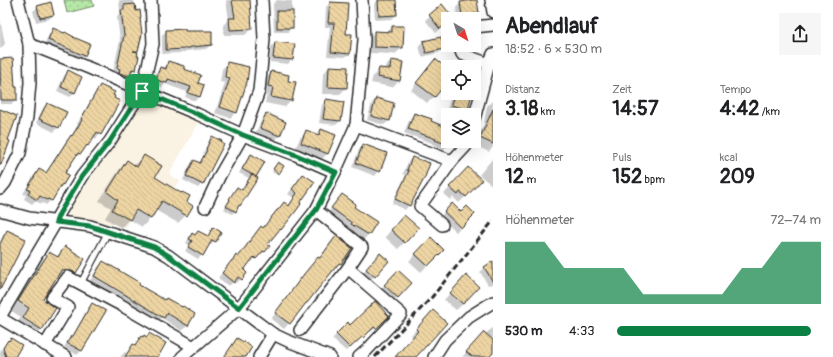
<!DOCTYPE html>
<html lang="de">
<meta charset="utf-8">
<style>
:root{--surface:#fff;--page:#f6f6f6;--text:#202124;--muted:#757577;--accent:#0b8043}
body{margin:0;font-family:Pangolin,sans-serif;background:var(--page);color:var(--text);height:100vh;display:flex;flex-direction:column;font-size:15px;white-space:nowrap}
*{box-sizing:border-box;margin:0}
p{font-size:13px;color:var(--muted)}
.icon{flex:none;width:22px;height:22px;fill:none;stroke:currentColor;stroke-width:2;stroke-linecap:round;stroke-linejoin:round}
.map{position:relative;flex:1;overflow:hidden}
.drawer{display:flex;flex-direction:column;background:var(--surface);width:340px}
.drawer>*{flex:none}
.needle{width:26px;rotate:141deg}
.controls{position:absolute;left:441px;top:12px;display:grid;gap:8px}
.controls a{display:grid;place-items:center;width:40px;height:40px;border-radius:0px;background:var(--surface);box-shadow:0 4px 16px #0002;font-size:20px}
.pin{position:absolute;display:grid;place-items:center;width:34px;height:34px;color:#fff;margin:-17px;border-radius:8px;box-shadow:0 2px 6px #0006}
.round{display:grid;place-items:center;flex:none;width:42px;height:42px;border-radius:0px;background:var(--page)}
.summary{display:flex;align-items:center;justify-content:space-between;height:68px;padding:0 12px}
h1{font-size:22px;font-weight:700;line-height:30px}
.metrics{display:grid;grid-template-columns:repeat(3,1fr);gap:6px;height:68px;padding:4px 12px}
.metrics div{display:grid;align-content:center}
.metrics b{font-size:20px;font-weight:700}
.metrics small{font-size:11px;font-weight:400}
.metrics p{font-size:11px}
.chart{height:112px;padding:8px 12px}
.chart p{display:flex;justify-content:space-between}
.chart svg{width:100%;height:72px;margin-top:4px;fill:var(--accent);opacity:.7}
ul{padding:0 12px;list-style:none;font-size:13px}
li{display:grid;grid-template-columns:64px 48px 1fr;align-items:center;height:30px}
li i{height:10px;border-radius:5px;background:var(--accent)}
main{display:flex;flex:1;min-height:0}
.map>svg:first-child{display:block}
</style>
<main>
<div class="map">
<svg width="493" height="357" viewBox="0 0 493 357">
<defs>
<pattern id="park-dots" width="8" height="8" patternUnits="userSpaceOnUse"><rect width="8" height="8" fill="#b6e7a6"/><path d="M2 2h.1M6 6h.1" fill="none" stroke="#9dc68f" stroke-width="1.8" stroke-linecap="round"/></pattern>
<pattern id="building-back-hatch" width="6" height="6" patternUnits="userSpaceOnUse"><rect width="6" height="6" fill="#edd4a3"/><path d="M-1 5l2 2M0 0l6 6M5-1l2 2" fill="none" stroke="#cbb68c"/></pattern>
</defs>
<rect width="100%" height="100%" fill="#fff"/>
<filter id="ink" filterUnits="userSpaceOnUse"><feTurbulence type="fractalNoise" baseFrequency=".025" numOctaves="2"/><feDisplacementMap in="SourceGraphic" scale="8" xChannelSelector="R" yChannelSelector="G"/><feConvolveMatrix kernelMatrix="1 2 1 2 8 2 1 2 1" color-interpolation-filters="sRGB"/></filter>
<g filter="url(#ink)">
<polygon fill="#faf2e3" points="147,96 199,122 169,174 180,181 174,189 171,187 151,219 136,210 130,220 127,227 64,215"/>
<polygon fill="url(#park-dots)" stroke="#708968" points="64,0 92,0 94,6 67,13"/>
<g fill="#0003">
<polygon points="119,0 134,0 135,12 139,18 137,50 135,52 135,69 125,79 115,77 116,73 113,72 120,40 117,16 120,13"/>
<polygon points="226,0 250,0 251,5 249,6 251,29 245,35 224,35 223,25 229,20"/>
<polygon points="277,0 292,1 292,27 288,32 274,32 273,4"/>
<polygon points="378,0 395,0 396,15 392,19 375,20 374,4"/>
<polygon points="476,0 478,12 474,16 458,19 456,8 460,3"/>
<polygon points="330,3 345,35 349,53 345,57 327,56 330,27 325,27 326,7"/>
<polygon points="442,6 452,18 448,19 448,22 436,33 425,20"/>
<polygon points="38,7 53,15 49,19 36,22 33,11"/>
<polygon points="0,19 5,44 0,49"/>
<polygon points="392,27 402,48 395,54 368,53 368,39 375,32 386,33"/>
<polygon points="53,29 84,55 80,60 44,45 49,34"/>
<polygon points="166,31 184,32 211,45 206,49 186,51 185,52 181,52 180,53 162,54 162,35"/>
<polygon points="423,41 443,49 438,53 422,57 419,46"/>
<polygon points="275,43 292,59 288,64 270,62 271,47"/>
<polygon points="12,59 16,99 12,104 0,104 0,60"/>
<polygon points="391,61 399,81 392,87 371,83 373,76 379,69 385,70 385,67"/>
<polygon points="169,63 182,69 197,84 203,86 199,97 195,101 185,97 187,92 165,84 162,87 153,84 156,72 161,68 164,69 164,67"/>
<polygon points="228,63 236,112 230,118 215,113 225,83 220,82 222,69"/>
<polygon points="329,67 346,88 340,94 322,94 323,74"/>
<polygon points="429,67 448,70 448,79 434,97 427,103 411,90"/>
<polygon points="68,72 81,77 74,93 70,97 57,91 64,76"/>
<polygon points="271,73 287,81 291,101 285,107 265,103 267,94 262,93 265,79"/>
<polygon points="474,75 476,76 474,83"/>
<polygon points="101,86 100,134 96,139 93,137 87,145 80,154 75,158 74,157 64,173 62,184 58,188 51,200 46,205 43,203 42,204 35,201 32,204 24,199 26,195 23,194 34,175 39,171 45,174 66,141 71,136 78,125 77,124 96,91"/>
<polygon points="452,93 471,93 467,109 462,113 447,109"/>
<polygon points="376,99 393,104 389,121 384,125 367,120 372,103"/>
<polygon points="326,100 340,121 336,125 319,123 322,105"/>
<polygon points="493,100 493,147 489,152 474,145 484,124 487,106"/>
<polygon points="47,104 58,127 54,132 36,123 43,108"/>
<polygon points="266,114 285,122 279,136 275,140 256,132 262,119"/>
<polygon points="414,114 430,122 448,129 448,141 450,141 449,145 444,149 432,144 432,143 404,133 410,118"/>
<polygon points="322,130 335,136 327,154 321,160 295,149 300,138 307,131 316,135"/>
<polygon points="212,137 202,184 198,188 183,180 190,165 194,161 199,164 204,154 203,153 209,141"/>
<polygon points="363,145 379,171 375,176 352,167 359,150"/>
<polygon points="251,155 263,162 235,211 232,214 224,209 228,203 227,203 234,192 237,188 241,191 249,178 239,173 247,159"/>
<polygon points="144,156 154,177 181,194 185,203 186,215 178,223 155,210 150,219 142,227 129,219 121,228 105,218 111,208 99,201 119,170 127,162 134,166"/>
<polygon points="412,158 409,205 405,210 392,203 406,175 403,174 408,162"/>
<polygon points="493,158 493,186 479,175"/>
<polygon points="278,163 279,173 277,175 272,172"/>
<polygon points="303,175 313,182 280,230 276,234 275,233 266,245 268,247 260,256 258,255 252,262 250,261 242,270 246,273 237,283 234,281 229,286 218,278 228,265 236,257 237,257 257,232 263,229 273,215 280,208 284,203 288,206 294,198 288,194 299,179"/>
<polygon points="461,175 466,196 459,203 453,197 450,200 444,194"/>
<polygon points="342,195 353,207 376,223 368,235 364,239 328,213"/>
<polygon points="452,204 461,213 473,214 456,232 440,217"/>
<polygon points="398,222 405,242 398,249 385,237"/>
<polygon points="214,229 215,241 211,245 209,244 202,255 198,259 185,251 189,245 186,243 189,238 192,234 195,235 198,232 207,237"/>
<polygon points="8,231 0,288 0,242 3,235"/>
<polygon points="336,238 340,263 284,329 271,319 299,281 319,259 330,243"/>
<polygon points="431,239 442,250 421,272 409,261"/>
<polygon points="65,247 75,273 67,281 59,278 55,278 42,299 41,330 33,338 15,327 21,317 10,310 41,262 49,253 56,257"/>
<polygon points="373,261 374,276 368,283 360,276"/>
<polygon points="103,262 138,285 165,301 194,314 187,326 182,331 162,318 158,322 90,281 98,267"/>
<polygon points="493,263 493,284 488,285 480,272 485,268"/>
<polygon points="398,272 411,283 391,304 378,292"/>
<polygon points="459,283 463,304 456,310 444,300"/>
<polygon points="92,304 105,311 81,351 77,355 64,347 68,341 72,337 88,308"/>
<polygon points="388,316 371,332 369,330 358,341 357,341 346,351 332,339 348,323 350,326"/>
<polygon points="428,316 415,357 396,357 413,337 411,335"/>
<polygon points="493,328 493,351 488,357 462,357 484,333 485,334"/>
<polygon points="149,334 157,357 120,357 125,352 127,353 129,350 134,346 141,337 146,337"/>
<polygon points="8,341 15,357 0,357 0,351"/>
</g>
<g fill="url(#building-back-hatch)" stroke="#2b2b2b">
<polygon points="232,0 250,0 252,29 230,30 229,18 235,18"/>
<polygon points="378,0 396,0 397,15 379,16"/>
<polygon points="472,0 477,0 479,13 462,16 460,2"/>
<polygon points="51,2 54,15 40,18 37,6"/>
<polygon points="330,2 348,3 346,34 352,34 350,54 331,52 334,23 328,23"/>
<polygon points="135,4 136,11 140,10 141,17 140,18 142,34 138,51 133,51 138,52 137,56 139,56 136,70 132,69 130,76 119,73 120,69 117,68 124,35 121,10 124,10 124,5"/>
<polygon points="442,4 453,18 448,19 448,23 440,29 429,15"/>
<rect x="277" y="11" width="16" height="17"/>
<polygon points="392,26 404,26 403,48 374,47 374,31 392,32"/>
<polygon points="53,28 64,33 65,32 74,37 73,37 90,44 85,56 48,40"/>
<polygon points="185,29 185,31 212,31 212,45 191,47 190,48 185,48 185,49 166,50 166,30"/>
<polygon points="441,37 444,49 426,53 423,41"/>
<polygon points="275,42 295,44 293,60 273,58"/>
<polygon points="13,58 15,87 17,87 17,100 1,100 0,59"/>
<polygon points="435,59 448,69 448,81 435,97 416,83"/>
<polygon points="391,60 403,62 400,81 377,77 379,68 390,69"/>
<polygon points="168,61 184,66 184,69 201,75 198,83 204,85 200,97 188,93 191,87 168,79 167,83 156,80 160,67 166,69"/>
<polygon points="227,62 249,67 247,82 237,113 220,107 230,78 225,77"/>
<polygon points="329,66 348,67 347,88 328,87"/>
<polygon points="68,70 82,77 75,93 61,87"/>
<polygon points="271,71 289,75 288,81 296,82 292,101 271,97 273,87 268,86"/>
<polygon points="100,85 115,92 113,95 115,96 114,98 120,101 101,135 97,132 88,146 87,145 81,154 78,153 65,173 69,175 63,185 62,184 52,201 48,199 47,200 40,196 37,200 28,194 30,190 27,189 39,169 46,173 71,135 72,136 82,120 81,119"/>
<polygon points="454,93 472,93 468,110 451,105"/>
<polygon points="376,98 394,103 390,121 371,116"/>
<polygon points="326,99 344,102 341,121 323,119"/>
<polygon points="47,103 67,112 59,128 39,119"/>
<polygon points="0,109 17,116 8,140 10,141 1,165 0,165"/>
<polygon points="493,109 493,144 480,138"/>
<polygon points="266,113 286,122 280,136 260,128"/>
<polygon points="414,113 432,119 431,121 448,128 448,145 435,140 436,139 408,129"/>
<polygon points="321,129 336,135 328,154 301,143 306,130 319,135"/>
<polygon points="212,136 222,141 221,142 224,144 203,185 186,176 194,160 200,163 207,150 206,149"/>
<polygon points="363,144 387,153 380,172 356,163"/>
<polygon points="251,154 265,162 256,177 242,169"/>
<polygon points="144,155 162,166 155,177 181,193 182,192 190,196 187,202 193,206 187,216 162,201 151,219 136,210 130,220 112,210 118,200 107,192 127,160 137,167"/>
<polygon points="412,157 430,163 425,177 410,206 395,199 409,171 407,170"/>
<polygon points="278,162 284,166 279,174 273,169"/>
<polygon points="468,167 482,180 466,197 460,192 458,195 449,187"/>
<polygon points="252,174 258,178 240,206 239,205 236,212 226,206 230,200 229,199 237,187 242,190"/>
<polygon points="303,174 315,182 300,203 301,204 296,211 281,230 280,229 267,245 270,246 265,252 263,251 256,259 254,257 244,270 247,273 242,280 238,277 234,283 222,273 232,260 233,260 236,255 238,257 261,226 263,228 277,210 278,210 284,202 289,206 297,193 292,189"/>
<polygon points="342,194 356,204 354,207 377,222 369,235 351,224 352,223 331,208"/>
<polygon points="452,203 461,212 467,206 475,214 461,228 444,212"/>
<polygon points="404,215 419,228 405,243 391,230"/>
<polygon points="213,227 221,232 216,242 212,240 203,256 188,247 192,241 189,239 192,233 195,235 198,231 208,236"/>
<polygon points="7,230 26,239 0,290 0,244"/>
<polygon points="336,236 352,248 341,264 339,263 307,303 306,303 290,324 275,313 304,274 318,257 320,258"/>
<polygon points="431,237 444,250 428,266 415,254"/>
<polygon points="65,246 85,259 76,273 71,271 65,271 62,269 43,299 49,304 56,308 42,330 23,318 29,308 18,301 49,252 58,257"/>
<polygon points="380,253 389,261 375,277 366,269"/>
<polygon points="103,261 140,283 139,285 165,300 166,298 182,307 183,306 195,314 188,326 167,313 164,318 94,276"/>
<polygon points="493,261 493,282 484,267"/>
<polygon points="398,270 412,283 398,298 384,285"/>
<polygon points="466,275 479,287 463,304 450,293"/>
<polygon points="375,301 389,316 376,329 374,327 363,338 362,337 350,348 336,334 348,322 350,325"/>
<polygon points="92,303 106,311 82,351 67,343 71,336 73,336"/>
<polygon points="433,310 447,323 416,357 395,357 418,331 416,329"/>
<polygon points="484,332 493,340 493,353 489,357 473,357 466,352"/>
<polygon points="149,333 166,343 158,357 125,357 133,344 135,345 141,336 143,337 144,335 147,337"/>
<polygon points="11,338 22,345 15,357 6,357 3,348 8,340 9,341"/>
<polygon points="237,338 252,347 246,357 224,357"/>
</g>
<g fill="none" stroke-linecap="round" stroke-linejoin="round">
<g stroke="#2b2b2b" stroke-width="8">
<polyline id="lane" points="81,283 108,232"/>
</g>
<g stroke="#2b2b2b" stroke-width="14">
<g id="street">
<polyline points="491,0 493,12"/>
<polyline points="474,27 493,25"/>
<polyline points="29,44 89,68 197,114 243,135 296,155 335,172"/>
<polyline points="459,45 462,54 489,64"/>
<polyline points="474,119 489,64 493,54"/>
<polyline points="356,125 452,161 420,206 442,225"/>
<polyline points="452,161 466,146 467,141"/>
<polyline points="0,189 5,183 20,153 27,117 30,83 29,44 18,0"/>
<polyline points="205,207 220,175 243,135 259,91 264,39 262,0"/>
<polyline points="0,210 29,218 90,226 154,247 169,256 273,334 288,341 330,357"/>
<polyline points="348,268 401,314 367,350 359,357"/>
<polyline points="0,317 56,222 59,214 82,176 110,141 142,91 153,44 151,0"/>
<polyline points="0,318 66,357"/>
<polyline points="300,330 348,268 362,247 316,210"/>
<polyline points="45,345 68,307 52,298 68,277 121,305 194,347"/>
<polyline points="182,357 239,308 316,210 335,172 356,125 364,40 362,0"/>
<polyline points="259,357 273,334"/>
<polyline points="434,357 445,340 469,317 493,302"/>
</g>
</g>
<use href="#lane" stroke="#fff" stroke-width="5.5"/>
<use href="#street" stroke="#fff" stroke-width="11"/>
<polyline stroke="#2b2b2b" stroke-width="3" stroke-dasharray="6 3" stroke-linecap="butt" points="375,357 432,297 493,221"/>
</g>
</g>
<g fill="none" stroke-linecap="round" stroke-linejoin="round" filter="url(#ink)">
<g stroke="#fff" stroke-width="8">
<polygon id="route" points="142,91 197,114 243,135 296,155 336,172 316,210 239,308 169,256 154,247 90,226 56,222 59,214 82,176 110,141"/>
</g>
<use href="#route" stroke="#0b8043" stroke-width="5"/>
</g>
</svg>
<div class="controls">
<a><svg class="needle" viewBox="-14 -14 28 28"><path d="M0-13l5 13h-10z" fill="#e53935"/><path d="M0 13l5-13h-10z" fill="#757577"/></svg></a>
<a><svg class="icon" aria-label="locate" viewBox="0 0 24 24"><circle cx="12" cy="12" r="6"/><path d="M12 2v4M12 18v4M2 12h4M18 12h4"/></svg></a>
<a><svg class="icon" aria-label="layers" viewBox="0 0 24 24"><path d="M12 4l9 5-9 5-9-5zM3 14l9 5 9-5"/></svg></a>
</div>
<div class="pin" style="left:142px;top:91px;background:#1e9e55"><svg class="icon" aria-label="arrive" viewBox="0 0 24 24"><path d="M6 21V4h12l-3 4 3 4H6"/></svg></div>
</div>
<section class="drawer">
<div class="summary"><div><h1>Abendlauf</h1><p>18:52 · 6 × 530 m</p></div><a class="round"><svg class="icon" aria-label="share" viewBox="0 0 24 24"><path d="M12 15V3M7 8l5-5 5 5M5 13v7h14v-7"/></svg></a></div>
<div class="metrics">
<div><p>Distanz</p><b>3.18<small> km</small></b></div>
<div><p>Zeit</p><b>14:57</b></div>
<div><p>Tempo</p><b>4:42<small> /km</small></b></div>
</div>
<div class="metrics">
<div><p>Höhenmeter</p><b>12<small> m</small></b></div>
<div><p>Puls</p><b>152<small> bpm</small></b></div>
<div><p>kcal</p><b>209</b></div>
</div>
<div class="chart"><p><span>Höhenmeter</span>72–74 m</p>
<svg viewBox="0 0 160 44" preserveAspectRatio="none"><path d="M0 44V6L10 6L20 6L30 22L40 22L50 22L60 22L70 38L80 38L90 38L100 38L110 38L120 22L130 22L140 6L150 6L160 6V44z"/></svg>
</div>
<ul>
<li><b>530 m</b>4:33<i style="width:95%"></i></li>
</ul>
</section>
</main>
